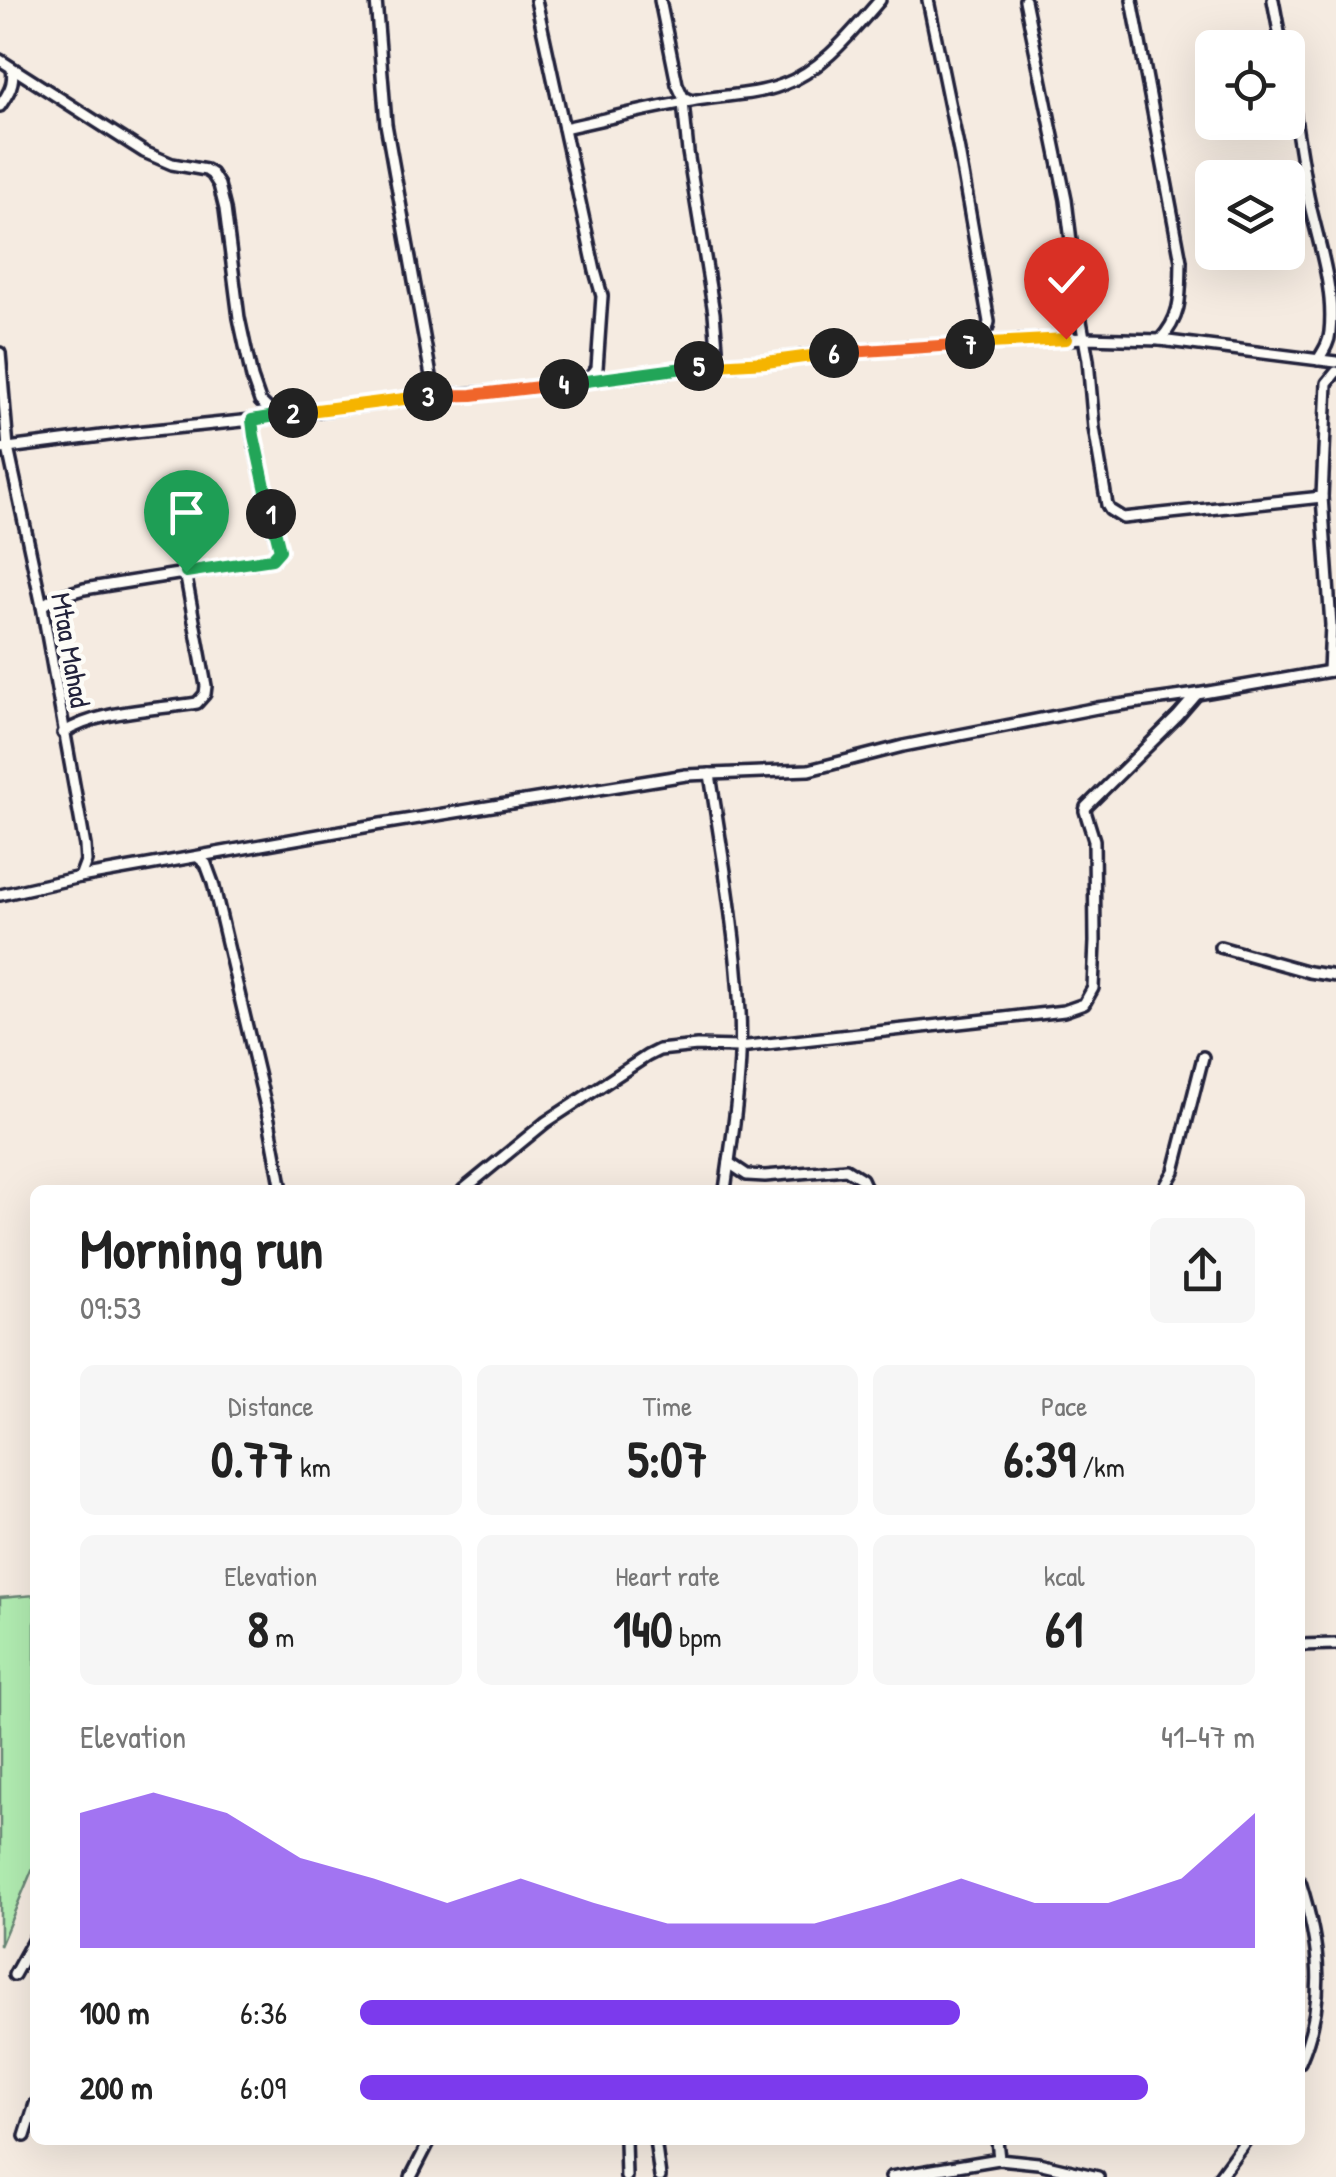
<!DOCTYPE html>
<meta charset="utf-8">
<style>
:root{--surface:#fff;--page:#f6f6f6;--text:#222;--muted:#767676;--accent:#7c3aed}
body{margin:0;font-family:"Patrick Hand",sans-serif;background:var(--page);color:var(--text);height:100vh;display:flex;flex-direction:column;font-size:38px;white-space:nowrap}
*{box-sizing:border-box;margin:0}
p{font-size:32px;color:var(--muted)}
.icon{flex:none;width:55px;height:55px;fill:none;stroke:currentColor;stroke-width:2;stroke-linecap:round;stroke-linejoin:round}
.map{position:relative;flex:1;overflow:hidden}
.panel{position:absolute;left:30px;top:1185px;width:1275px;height:960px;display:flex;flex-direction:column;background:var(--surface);border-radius:15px;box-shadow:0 10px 40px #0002}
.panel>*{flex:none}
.fabs{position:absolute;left:1195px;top:30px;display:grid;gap:20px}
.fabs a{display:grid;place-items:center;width:110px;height:110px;border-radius:15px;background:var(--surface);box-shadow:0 10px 40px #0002;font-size:50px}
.pin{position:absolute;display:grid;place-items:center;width:85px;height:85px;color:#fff;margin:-102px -42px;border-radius:50% 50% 50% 0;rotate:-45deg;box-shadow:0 0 10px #0007}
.pin .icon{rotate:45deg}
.km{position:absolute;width:50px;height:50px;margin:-25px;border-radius:50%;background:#222;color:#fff;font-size:28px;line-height:50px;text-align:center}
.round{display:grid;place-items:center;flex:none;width:105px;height:105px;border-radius:15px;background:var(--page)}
.summary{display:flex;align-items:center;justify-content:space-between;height:170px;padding:0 50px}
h1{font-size:55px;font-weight:700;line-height:75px}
.figures{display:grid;grid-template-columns:repeat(3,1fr);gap:15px;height:170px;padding:10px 50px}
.figures div{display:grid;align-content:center;border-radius:15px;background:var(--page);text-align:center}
.figures b{font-size:50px;font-weight:700}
.figures small{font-size:28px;font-weight:400}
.figures p{font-size:28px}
.chart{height:280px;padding:20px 50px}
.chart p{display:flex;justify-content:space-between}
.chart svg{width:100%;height:180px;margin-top:10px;fill:var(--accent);opacity:.7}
ul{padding:0 50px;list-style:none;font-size:32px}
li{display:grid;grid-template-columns:160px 120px 1fr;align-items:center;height:75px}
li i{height:25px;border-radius:12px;background:var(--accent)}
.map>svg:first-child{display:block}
</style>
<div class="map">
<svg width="1336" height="2177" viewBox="0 0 1336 2177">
<rect width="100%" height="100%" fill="#f5ebe1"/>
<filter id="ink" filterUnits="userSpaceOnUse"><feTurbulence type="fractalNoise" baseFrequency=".01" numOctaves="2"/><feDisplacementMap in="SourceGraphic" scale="20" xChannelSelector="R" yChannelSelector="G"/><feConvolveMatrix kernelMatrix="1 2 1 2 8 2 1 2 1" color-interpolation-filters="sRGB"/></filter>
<g filter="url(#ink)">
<polygon fill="#b1ecb1" stroke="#6a8776" stroke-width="2.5" points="35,1595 35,1863 0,1946 0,1598"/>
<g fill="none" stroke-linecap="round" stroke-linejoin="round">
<g stroke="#22223b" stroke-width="16">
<g id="street">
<polyline points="376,0 386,124 431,376 428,396"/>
<polyline points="536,0 595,271 602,296 597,368 589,379"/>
<polyline points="660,0 677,84 683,97 689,100"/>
<polyline points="928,0 959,151 989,322 987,330 978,343"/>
<polyline points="1025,0 1066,200 1080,315 1088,360 1094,428 1107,505 1110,510 1123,518 1322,497"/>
<path d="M1132,0l49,261c-1,32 2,54 -21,79"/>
<polyline points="1273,0 1282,48"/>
<polyline points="0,60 144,152 172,164 206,170 212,174 219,185 225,209 239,318 252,378 260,401 275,416"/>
<path d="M1288,74c7,40 12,81 20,122 9,43 27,91 22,136 -1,11 -6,18 -12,28"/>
<polyline points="683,102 688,152 714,313 717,348 709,365"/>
<path d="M0,106c8,-12 15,-22 12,-37"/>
<path d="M564,128c42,-9 85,-20 127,-27 30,-6 63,-5 91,-16 41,-15 70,-53 98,-85"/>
<polyline points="0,353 8,448 42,606 85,846 86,861 80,877"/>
<polyline points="0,449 125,433 252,420 428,396 499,392 709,365 766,362 818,354 978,343 1085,338 1160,340 1336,362"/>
<polyline points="42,606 55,597 84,589 272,559 279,550 253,436 252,420"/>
<polyline points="1329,671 1331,625 1322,497 1327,383 1336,372"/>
<path d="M63,733c35,-23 92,-23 134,-30l8,-9 1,-8 -21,-114"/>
<path d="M710,774c12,79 26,158 30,238 3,59 -7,120 -15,178"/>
<polyline points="198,857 206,864 213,883 269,1120 282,1190"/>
<polyline points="0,895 80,877 381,824 686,775 809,770 903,746 1097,708 1197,694 1336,670"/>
<polyline points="1220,947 1309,972 1336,976"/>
<polyline points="729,1163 747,1175 765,1176 846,1169 862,1179 867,1190"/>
<polyline points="463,1190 546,1122 647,1056 659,1050 697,1046 739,1047 1004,1018 1064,1011 1084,1004 1093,988 1095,942 1094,840 1085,811 1086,807 1178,716 1197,694"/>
<polyline points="1163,1190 1174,1171 1203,1057"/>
<polyline points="1300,1645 1336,1644"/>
<path d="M1300,1882c20,63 27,118 0,180"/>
<polyline points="14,1975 35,1937"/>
<polyline points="25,2136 35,2104"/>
<polyline points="625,2140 626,2177"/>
<polyline points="655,2140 660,2177"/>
<polyline points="997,2140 999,2159"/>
<polyline points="411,2177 430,2140"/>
<polyline points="891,2177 999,2159 1038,2163 1098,2177"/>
<polyline points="1219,2177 1246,2140"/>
</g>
</g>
<use href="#street" stroke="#fdfcf7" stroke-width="9"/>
</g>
</g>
<g fill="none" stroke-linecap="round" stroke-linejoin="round" filter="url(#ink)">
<g stroke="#fff" stroke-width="20">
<polyline id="split-1" points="186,572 272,559 280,550 271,514"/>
</g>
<g stroke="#fff" stroke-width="20">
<polyline id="split-2" points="271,514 254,436 252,420 293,413"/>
</g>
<g stroke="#fff" stroke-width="20">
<polyline id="split-3" points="293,413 428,396"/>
</g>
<g stroke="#fff" stroke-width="20">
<polyline id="split-4" points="428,396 472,395 564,384"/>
</g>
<g stroke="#fff" stroke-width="20">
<polyline id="split-5" points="564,384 699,366"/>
</g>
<g stroke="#fff" stroke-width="20">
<polyline id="split-6" points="699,366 766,362 834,353"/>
</g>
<g stroke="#fff" stroke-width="20">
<polyline id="split-7" points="834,353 970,344"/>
</g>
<g stroke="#fff" stroke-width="20">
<polyline id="split-8" points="970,344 1066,339"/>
</g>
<use href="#split-1" stroke="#22a559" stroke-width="12"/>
<use href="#split-2" stroke="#22a559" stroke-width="12"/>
<use href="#split-3" stroke="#f5b400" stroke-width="12"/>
<use href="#split-4" stroke="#f0652b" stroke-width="12"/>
<use href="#split-5" stroke="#22a559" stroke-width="12"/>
<use href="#split-6" stroke="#f5b400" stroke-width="12"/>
<use href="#split-7" stroke="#f0652b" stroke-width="12"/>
<use href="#split-8" stroke="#f5b400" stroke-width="12"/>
</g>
<g text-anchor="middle" stroke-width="9" stroke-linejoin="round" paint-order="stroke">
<g font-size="28" fill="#22223b" stroke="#fdfcf7">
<text transform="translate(71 650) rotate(80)" y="10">Mtaa Mahad</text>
</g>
</g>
</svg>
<div class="fabs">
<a><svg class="icon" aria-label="locate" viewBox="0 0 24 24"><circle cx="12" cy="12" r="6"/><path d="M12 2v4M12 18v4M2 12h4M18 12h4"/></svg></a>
<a><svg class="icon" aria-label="layers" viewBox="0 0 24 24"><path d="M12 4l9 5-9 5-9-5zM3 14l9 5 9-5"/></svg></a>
</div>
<div class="pin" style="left:186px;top:572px;background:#1e9e55"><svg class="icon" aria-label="arrive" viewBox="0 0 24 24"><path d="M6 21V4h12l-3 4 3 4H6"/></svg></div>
<div class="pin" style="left:1066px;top:339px;background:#d93025"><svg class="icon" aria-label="check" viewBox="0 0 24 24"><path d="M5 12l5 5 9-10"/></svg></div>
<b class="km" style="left:271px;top:514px">1</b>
<b class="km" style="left:293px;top:413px">2</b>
<b class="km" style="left:428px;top:396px">3</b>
<b class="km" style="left:564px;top:384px">4</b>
<b class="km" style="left:699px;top:366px">5</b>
<b class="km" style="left:834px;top:353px">6</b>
<b class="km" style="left:970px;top:344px">7</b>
<section class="panel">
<div class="summary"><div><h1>Morning run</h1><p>09:53</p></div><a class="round"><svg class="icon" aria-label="share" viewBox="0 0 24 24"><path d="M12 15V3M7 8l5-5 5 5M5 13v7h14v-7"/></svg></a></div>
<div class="figures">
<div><p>Distance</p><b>0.77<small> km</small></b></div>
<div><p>Time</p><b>5:07</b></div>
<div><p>Pace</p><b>6:39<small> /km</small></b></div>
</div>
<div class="figures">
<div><p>Elevation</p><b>8<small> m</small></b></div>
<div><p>Heart rate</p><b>140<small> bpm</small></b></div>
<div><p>kcal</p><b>61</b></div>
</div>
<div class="chart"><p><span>Elevation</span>41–47 m</p>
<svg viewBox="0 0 160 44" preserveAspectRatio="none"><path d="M0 44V11L10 6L20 11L30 22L40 27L50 33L60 27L70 33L80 38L90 38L100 38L110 33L120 27L130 33L140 33L150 27L160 11V44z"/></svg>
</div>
<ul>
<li><b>100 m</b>6:36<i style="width:67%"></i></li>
<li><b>200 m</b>6:09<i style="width:88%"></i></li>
</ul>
</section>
</div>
